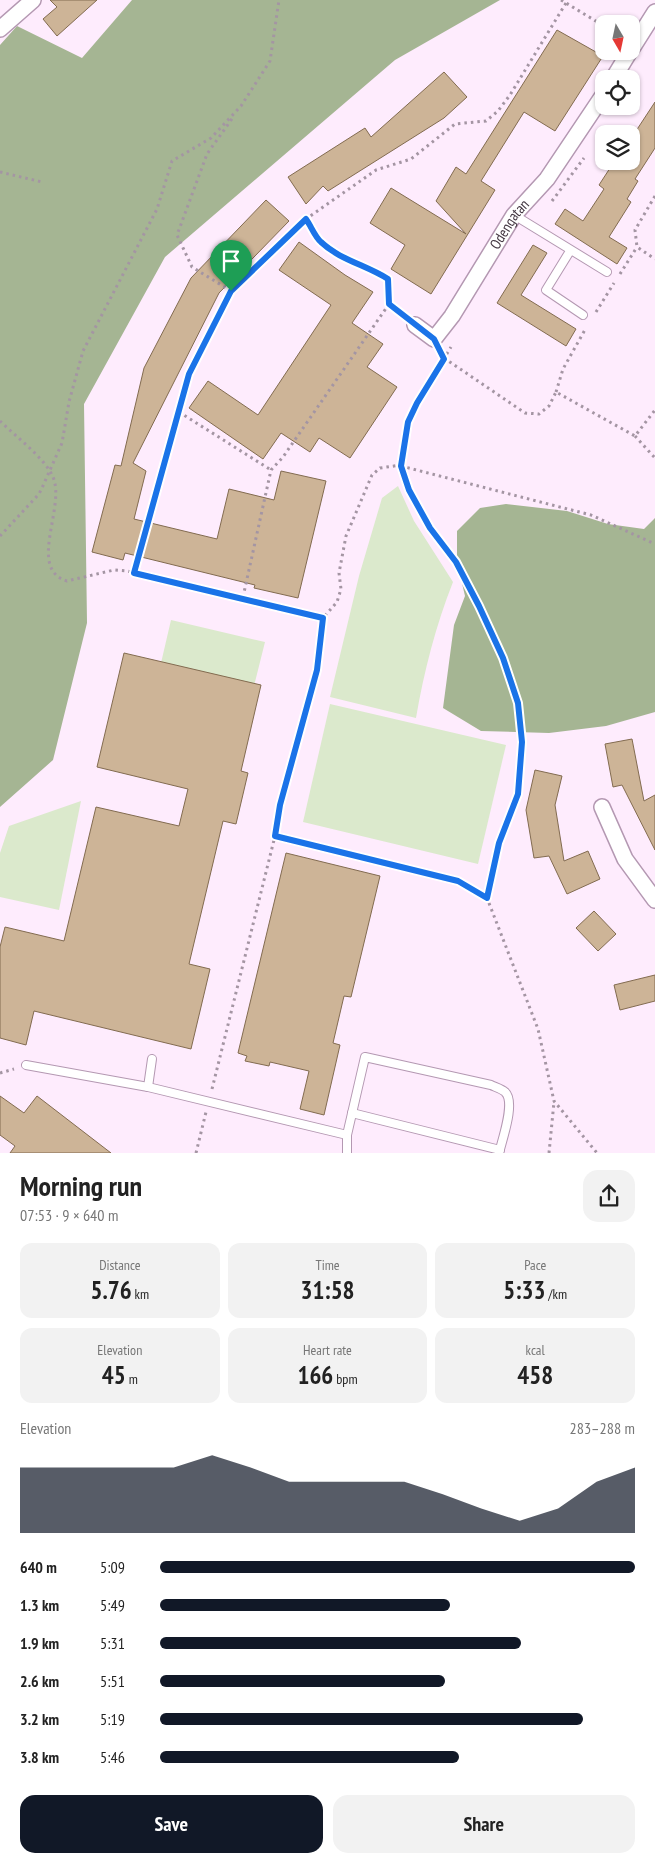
<!DOCTYPE html>
<meta charset="utf-8">
<style>
:root{--surface:#fff;--page:#f2f2f2;--text:#222;--muted:#767676;--accent:#111827}
body{margin:0;font-family:"PT Sans Narrow",sans-serif;background:var(--page);color:var(--text);height:100vh;display:flex;flex-direction:column;font-size:19px;white-space:nowrap}
*{box-sizing:border-box;margin:0}
p{font-size:16px;color:var(--muted)}
.icon{flex:none;width:28px;height:28px;fill:none;stroke:currentColor;stroke-width:2;stroke-linecap:round;stroke-linejoin:round}
.map{position:relative;height:1153px;overflow:hidden}
.side{display:flex;flex-direction:column;background:var(--surface);flex:1}
.side>*{flex:none}
.needle{width:32px;rotate:171deg}
.buttons{position:absolute;left:595px;top:15px;display:grid;gap:10px}
.buttons a{display:grid;place-items:center;width:45px;height:45px;border-radius:10px;background:var(--surface);box-shadow:0 1px 4px #0004;font-size:25px}
.pin{position:absolute;display:grid;place-items:center;width:42px;height:42px;color:#fff;margin:-51px -21px;border-radius:50% 50% 50% 0;rotate:-45deg;box-shadow:0 0 5px #0007}
.pin .icon{rotate:45deg}
.round{display:grid;place-items:center;flex:none;width:52px;height:52px;border-radius:15px;background:var(--page)}
.head{display:flex;align-items:center;justify-content:space-between;height:85px;padding:0 20px}
h1{font-size:28px;font-weight:600;line-height:38px}
.figures{display:grid;grid-template-columns:repeat(3,1fr);gap:8px;height:85px;padding:5px 20px}
.figures div{display:grid;align-content:center;border-radius:12px;background:var(--page);text-align:center}
.figures b{font-size:25px;font-weight:600}
.figures small{font-size:14px;font-weight:400}
.figures p{font-size:14px}
.chart{height:140px;padding:10px 20px}
.chart p{display:flex;justify-content:space-between}
.chart svg{width:100%;height:90px;margin-top:5px;fill:var(--accent);opacity:.7}
.action{display:flex;gap:10px;margin-top:auto;padding:10px 20px}
.action a{flex:1;height:58px;border-radius:15px;background:var(--accent);color:#fff;font-size:20px;font-weight:600;line-height:58px;text-align:center}
.action a+a{background:var(--page);color:var(--text)}
ul{padding:0 20px;list-style:none;font-size:16px}
li{display:grid;grid-template-columns:80px 60px 1fr;align-items:center;height:38px}
li i{height:12px;border-radius:6px;background:var(--accent)}
.map>svg:first-child{display:block}
</style>
<div class="map">
<svg width="655" height="1153" viewBox="0 0 655 1153">
<rect width="100%" height="100%" fill="#feecfd"/>
<g fill="#dbe9cc">
<path d="M398,486l16,35 39,61c-17,43 -29,89 -37,136l-86,-21 29,-121 23,-78z"/>
<polygon points="171,620 265,642 254,686 161,663"/>
<polygon points="330,704 506,745 478,864 303,822"/>
<polygon points="81,801 59,910 0,897 0,853 9,826"/>
</g>
<g fill="#a5b593">
<polygon points="132,0 500,0 395,60 165,257 84,404 87,623 53,760 0,807 0,45 17,26 82,58"/>
<polygon points="506,504 567,511 608,524 644,529 655,518 655,712 606,726 549,733 481,731 443,708 454,625 465,596 457,562 457,531 480,508"/>
</g>
<g fill="#cdb497" stroke="#826b50">
<polygon points="50,0 97,0 57,36 43,19 57,7"/>
<polygon points="557,30 603,56 555,131 524,112 481,181 495,190 431,294 391,269 405,245 370,223 391,188 466,234 436,201 456,167 466,174"/>
<polygon points="444,72 467,97 444,118 328,191 323,186 306,204 288,177 365,128 371,137"/>
<polygon points="655,102 655,148 635,179 638,181 627,199 631,202 609,237 627,248 617,264 555,224 565,209 583,221 604,189 599,185 612,165 609,164 611,161 631,161 631,134 628,134 630,131 634,134"/>
<polygon points="266,200 289,221 219,293 133,463 146,471 134,519 217,539 229,489 274,500 281,471 326,481 298,598 254,588 255,585 125,553 123,560 92,552 115,465 121,466 144,368 191,278"/>
<polygon points="299,242 345,275 373,292 352,323 383,344 367,367 397,387 350,458 319,438 310,452 281,433 263,459 189,408 208,381 258,415 331,305 279,270"/>
<polygon points="533,245 547,253 521,295 576,329 566,346 497,303"/>
<polygon points="124,653 261,685 241,771 248,773 236,824 223,821 189,964 210,969 191,1049 34,1011 26,1045 0,1038 0,947 5,927 64,941 96,807 179,826 188,789 97,767"/>
<polygon points="632,739 644,801 655,795 655,850 622,785 613,787 605,744"/>
<polygon points="535,770 562,776 555,805 564,861 588,851 600,879 567,894 549,856 534,858 526,810"/>
<polygon points="286,853 380,876 351,997 344,996 333,1043 340,1045 324,1115 300,1109 309,1071 270,1062 269,1066 245,1061 247,1056 238,1053"/>
<polygon points="594,911 616,934 598,951 576,928"/>
<polygon points="655,975 655,1001 620,1010 614,985"/>
<polygon points="0,1096 24,1113 37,1096 111,1153 10,1153 15,1146 0,1135"/>
</g>
<g fill="none" stroke-linecap="round" stroke-linejoin="round">
<g stroke="#b498b2" stroke-width="10">
<g id="lane">
<polyline points="514,215 607,272"/>
<polyline points="570,251 546,290 583,315"/>
<polyline points="26,1065 148,1087 347,1135"/>
<polyline points="148,1087 152,1059"/>
<polyline points="352,1113 500,1150"/>
<path d="M347,1153v-18l18,-78 126,28c4,2 11,4 14,7 11,10 -3,48 -6,61"/>
</g>
</g>
<g stroke="#b498b2" stroke-width="18">
<g id="street">
<polyline points="0,29 33,0"/>
<polyline points="631,50 655,12"/>
<polyline points="613,79 630,51"/>
<path id="s1" d="M415,325l19,14 18,-23 62,-101 33,-36 57,-85"/>
<polyline points="602,807 625,859 655,900"/>
</g>
</g>
<g stroke="#a495a3" stroke-width="3" stroke-dasharray="2.5 4" stroke-linecap="butt">
<polyline points="561,0 604,26"/>
<polyline points="0,172 42,182"/>
<polyline points="655,196 635,230 637,247 655,259"/>
<polyline points="552,201 584,158"/>
<path d="M306,219c5,7 9,18 15,23 19,18 45,23 67,37l1,25 14,11"/>
<polyline points="620,274 637,247"/>
<polyline points="231,291 192,267 177,235 207,154 234,116"/>
<polyline points="596,312 614,283"/>
<polyline points="444,358 525,413 539,414 549,406 556,392 635,436 655,410"/>
<polyline points="556,392 563,369 586,328"/>
<polyline points="179,412 271,470"/>
<path d="M0,421c15,15 45,37 53,56 13,30 -26,92 14,104l47,-11 13,1 196,47"/>
<polyline points="635,436 655,458"/>
<polyline points="401,465 409,490 430,528 456,562 479,605 503,658 518,703 522,742 518,794 499,843 487,898"/>
<polyline points="401,466 591,515 655,544"/>
<polyline points="0,536 39,494 42,488 62,443 69,402 83,351 157,209 172,161 211,138 241,106 270,61 279,0"/>
<polyline points="133,573 189,374 231,291 306,219 376,170 411,159 455,124 486,121 498,111 510,95 566,3"/>
<polyline points="243,597 271,470 283,457 389,304"/>
<polyline points="275,836 458,881 487,898 538,1029 554,1101 597,1153"/>
<polyline points="0,1073 14,1069"/>
<polyline points="212,1089 275,836 280,805 317,670 323,618 337,602 341,589 339,573 346,536 372,475 380,468 401,465 408,422 417,403 451,347"/>
<polyline points="196,1153 206,1112"/>
<polyline points="549,1153 554,1102"/>
</g>
<use href="#lane" stroke="#fff" stroke-width="8"/>
<use href="#street" stroke="#fff" stroke-width="15"/>
</g>
<g fill="none" stroke-linecap="round" stroke-linejoin="round">
<g stroke="#fff" stroke-width="10">
<path id="route" d="M306,219c5,7 9,18 15,23 19,18 45,23 67,37l1,25 45,35 10,20 -27,44 -9,19 -7,44 8,24 21,38 26,34 23,44 24,52 15,45 4,39 -4,52 -19,49 -12,55 -29,-17 -183,-45 5,-31 37,-135 6,-52 -189,-45 55,-199 42,-83z"/>
</g>
<use href="#route" stroke="#1a73e8" stroke-width="6"/>
</g>
<g text-anchor="middle" stroke-width="4" stroke-linejoin="round" paint-order="stroke">
<g font-size="15" fill="#433742" stroke="#feecfd">
<text dy="5" stroke="none"><textPath href="#s1" startOffset="161">Odengatan</textPath></text>
</g>
</g>
</svg>
<div class="buttons">
<a><svg class="needle" viewBox="-14 -14 28 28"><path d="M0-13l5 13h-10z" fill="#e53935"/><path d="M0 13l5-13h-10z" fill="#767676"/></svg></a>
<a><svg class="icon" aria-label="locate" viewBox="0 0 24 24"><circle cx="12" cy="12" r="6"/><path d="M12 2v4M12 18v4M2 12h4M18 12h4"/></svg></a>
<a><svg class="icon" aria-label="layers" viewBox="0 0 24 24"><path d="M12 4l9 5-9 5-9-5zM3 14l9 5 9-5"/></svg></a>
</div>
<div class="pin" style="left:231px;top:291px;background:#1e9e55"><svg class="icon" aria-label="arrive" viewBox="0 0 24 24"><path d="M6 21V4h12l-3 4 3 4H6"/></svg></div>
</div>
<section class="side">
<div class="head"><div><h1>Morning run</h1><p>07:53 · 9 × 640 m</p></div><a class="round"><svg class="icon" aria-label="share" viewBox="0 0 24 24"><path d="M12 15V3M7 8l5-5 5 5M5 13v7h14v-7"/></svg></a></div>
<div class="figures">
<div><p>Distance</p><b>5.76<small> km</small></b></div>
<div><p>Time</p><b>31:58</b></div>
<div><p>Pace</p><b>5:33<small> /km</small></b></div>
</div>
<div class="figures">
<div><p>Elevation</p><b>45<small> m</small></b></div>
<div><p>Heart rate</p><b>166<small> bpm</small></b></div>
<div><p>kcal</p><b>458</b></div>
</div>
<div class="chart"><p><span>Elevation</span>283–288 m</p>
<svg viewBox="0 0 160 44" preserveAspectRatio="none"><path d="M0 44V12L10 12L20 12L30 12L40 12L50 6L60 12L70 19L80 19L90 19L100 19L110 25L120 32L130 38L140 32L150 19L160 12V44z"/></svg>
</div>
<ul>
<li><b>640 m</b>5:09<i style="width:100%"></i></li>
<li><b>1.3 km</b>5:49<i style="width:61%"></i></li>
<li><b>1.9 km</b>5:31<i style="width:76%"></i></li>
<li><b>2.6 km</b>5:51<i style="width:60%"></i></li>
<li><b>3.2 km</b>5:19<i style="width:89%"></i></li>
<li><b>3.8 km</b>5:46<i style="width:63%"></i></li>
</ul>
<div class="action"><a>Save</a><a>Share</a></div>
</section>
